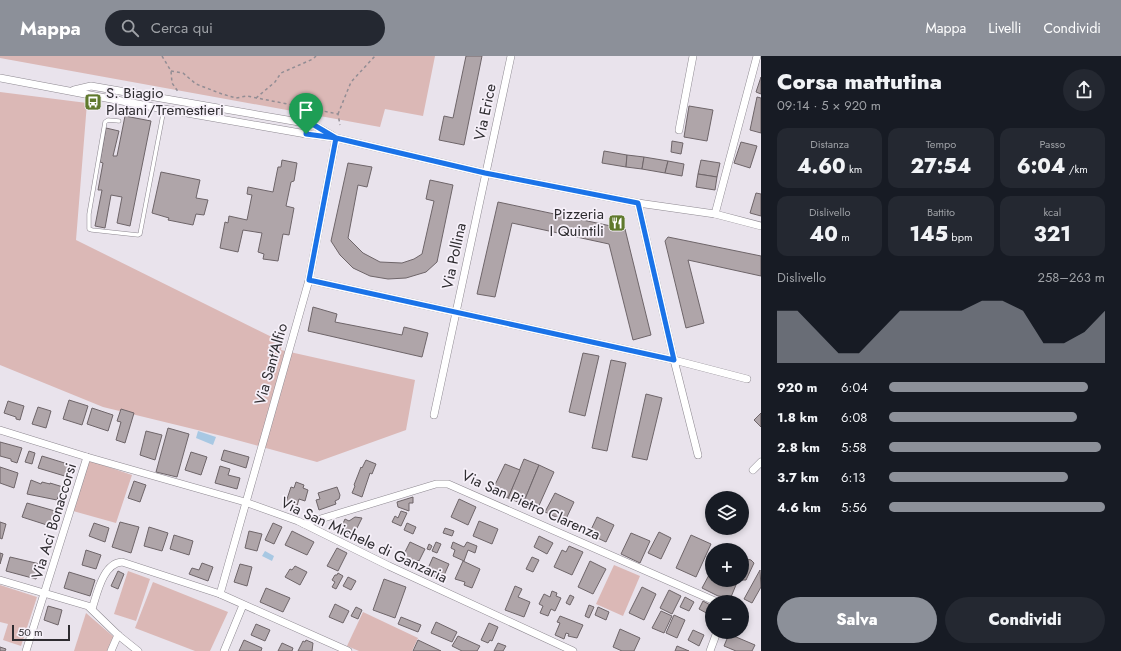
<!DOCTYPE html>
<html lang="it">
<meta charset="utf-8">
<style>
:root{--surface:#171b24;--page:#242831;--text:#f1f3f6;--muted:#9ea1a6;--accent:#8c9099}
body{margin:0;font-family:Jost,sans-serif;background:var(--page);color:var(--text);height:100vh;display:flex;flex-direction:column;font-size:15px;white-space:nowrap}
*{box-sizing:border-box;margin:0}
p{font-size:13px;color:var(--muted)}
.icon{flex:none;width:22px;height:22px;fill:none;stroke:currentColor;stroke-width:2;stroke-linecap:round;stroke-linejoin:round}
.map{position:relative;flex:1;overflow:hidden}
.sheet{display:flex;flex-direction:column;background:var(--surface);width:360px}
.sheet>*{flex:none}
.fabs{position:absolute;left:705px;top:435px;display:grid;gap:8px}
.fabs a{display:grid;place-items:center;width:44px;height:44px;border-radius:50%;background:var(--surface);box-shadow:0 2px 6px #0003;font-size:20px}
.scale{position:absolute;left:12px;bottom:10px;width:58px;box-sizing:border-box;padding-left:4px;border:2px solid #2e2c30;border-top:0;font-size:11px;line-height:14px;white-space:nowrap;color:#2e2c30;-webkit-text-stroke:3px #f6f0f9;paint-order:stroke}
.pin{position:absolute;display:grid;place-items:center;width:34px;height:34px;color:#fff;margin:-41px -17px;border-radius:50% 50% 50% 0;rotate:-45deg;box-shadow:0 0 4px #0007}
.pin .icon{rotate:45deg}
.round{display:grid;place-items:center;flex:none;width:42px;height:42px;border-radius:21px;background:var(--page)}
.summary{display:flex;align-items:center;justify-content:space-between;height:68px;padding:0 16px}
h1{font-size:22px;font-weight:800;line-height:30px}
.metrics{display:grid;grid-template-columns:repeat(3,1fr);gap:6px;height:68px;padding:4px 16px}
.metrics div{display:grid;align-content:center;border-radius:10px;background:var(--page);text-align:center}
.metrics b{font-size:20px;font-weight:800}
.metrics small{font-size:11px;font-weight:400}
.metrics p{font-size:11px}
.chart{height:112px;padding:8px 16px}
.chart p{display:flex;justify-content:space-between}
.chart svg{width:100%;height:72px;margin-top:4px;fill:var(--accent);opacity:.7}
.cta{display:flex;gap:8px;margin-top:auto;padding:8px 16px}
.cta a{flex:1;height:46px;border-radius:24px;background:var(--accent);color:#fff;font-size:16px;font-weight:800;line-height:46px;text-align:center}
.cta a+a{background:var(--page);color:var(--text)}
ul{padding:0 16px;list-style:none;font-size:13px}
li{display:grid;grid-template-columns:64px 48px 1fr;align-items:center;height:30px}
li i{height:10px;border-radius:5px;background:var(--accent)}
header{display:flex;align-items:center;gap:24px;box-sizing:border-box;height:56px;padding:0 20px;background:var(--accent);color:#fff}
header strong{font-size:19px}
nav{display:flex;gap:22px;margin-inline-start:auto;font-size:14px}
.search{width:280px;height:36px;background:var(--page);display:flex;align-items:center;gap:10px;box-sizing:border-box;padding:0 14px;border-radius:22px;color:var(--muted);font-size:15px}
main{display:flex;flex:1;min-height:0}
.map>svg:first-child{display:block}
</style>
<header>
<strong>Mappa</strong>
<div class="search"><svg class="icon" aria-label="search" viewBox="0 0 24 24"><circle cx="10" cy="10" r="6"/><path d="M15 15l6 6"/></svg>Cerca qui</div>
<nav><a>Mappa</a><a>Livelli</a><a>Condividi</a></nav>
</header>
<main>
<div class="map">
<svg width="761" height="595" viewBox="0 0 761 595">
<rect width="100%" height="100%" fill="#e9e3ec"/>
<g fill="#dbb8b6">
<polygon points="0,0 435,0 423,60 385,53 380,71 0,2"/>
<polygon points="0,36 87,47 76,184 282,286 281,294 415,324 406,374 317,406 222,380 103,351 0,309"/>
<polygon points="88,404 132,419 116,467 73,455"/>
<polygon points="614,509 640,520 623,560 596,548"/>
<polygon points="128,515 150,523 136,565 114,558"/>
<polygon points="153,526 228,556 210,595 195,595 135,572"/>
<polygon points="0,529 37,541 21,590 3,584 8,568 0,566"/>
<polygon points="363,556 418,582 412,595 359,595 347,590"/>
<polygon points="86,557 115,582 109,595 74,595"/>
</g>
<g fill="#a8c8e3">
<polygon points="198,375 216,381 213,389 196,382"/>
<polygon points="265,495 274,500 272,505 262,500"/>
</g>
<g fill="#afa5a9" stroke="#6e6569">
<polygon points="466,0 482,0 464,89 439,84 444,60 453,62"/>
<polygon points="761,21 761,38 756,36"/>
<polygon points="757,41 761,42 761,77 750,74"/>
<polygon points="689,50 713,54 707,85 684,81"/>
<polygon points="125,60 151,65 130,170 117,167 122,141 111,139 105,172 95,170 102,134 98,134 103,107 100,106 106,72 119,75 113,100 117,100"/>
<polygon points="672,85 683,87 681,98 671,96"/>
<polygon points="741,86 757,90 750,112 734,107"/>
<polygon points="604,95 627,99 626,111 602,107"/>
<polygon points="627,99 644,101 642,113 626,111"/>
<polygon points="644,101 668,105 665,117 642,113"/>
<polygon points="282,104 297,107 294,125 291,126 286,150 294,152 289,179 283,178 278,205 263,203 264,198 258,196 262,177 243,174 238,196 220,192 225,166 228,167 229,160 247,164 252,139 247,138 248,131 273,136 278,111 281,111"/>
<polygon points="701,104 720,107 717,121 698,118"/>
<polygon points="668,105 684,108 682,120 665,117"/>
<polygon points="348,107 372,111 367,131 358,129 348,182 363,197 380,206 402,207 414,203 422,198 434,145 426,143 430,124 453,129 437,206 426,216 406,222 388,223 370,220 353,212 340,199 331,185"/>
<polygon points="161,116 200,124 196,142 208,144 204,159 196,158 193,169 168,164 169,162 152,157"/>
<polygon points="698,118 717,121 715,134 696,131"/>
<polygon points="756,137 761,138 761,160 750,157"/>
<polygon points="498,146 625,173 651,279 633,284 609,188 512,167 495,241 477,238"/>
<polygon points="668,181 761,200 761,220 688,204 704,267 686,272 665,185"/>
<polygon points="313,251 337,258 335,266 402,279 404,271 428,277 422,301 308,275"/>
<polygon points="583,297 599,300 585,360 569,356"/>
<polygon points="611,304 626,307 607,395 592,392"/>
<polygon points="646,338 662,342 647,404 632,401"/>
<polygon points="69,344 88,350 82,369 63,363"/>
<polygon points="8,345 24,350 20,364 16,363 16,361 4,357"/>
<polygon points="38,351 51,355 46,372 32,368"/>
<polygon points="92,352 113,359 108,375 87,368"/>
<polygon points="121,353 134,357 125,387 116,384 121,366 117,365"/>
<polygon points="761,357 761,371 754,364"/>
<polygon points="168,372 189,378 177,421 156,416"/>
<polygon points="146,375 162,379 155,404 140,399"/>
<polygon points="0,386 22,392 17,407 11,405 11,403 0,400"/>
<polygon points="224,394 249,401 246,412 221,404"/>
<polygon points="29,395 35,397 32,408 25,406"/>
<polygon points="191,396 207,401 201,419 185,414"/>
<polygon points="42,400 71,409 68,421 38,412"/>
<polygon points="524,403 539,409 523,448 508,442"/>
<polygon points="366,404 376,408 372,418 370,417 362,441 352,437 355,430 354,429 361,411 362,412"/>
<polygon points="505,408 520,414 508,442 492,435"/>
<polygon points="539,409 554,416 537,454 523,448"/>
<polygon points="220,410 230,413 228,419 240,422 237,433 215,427"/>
<polygon points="0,411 18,417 14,432 0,427"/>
<polygon points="31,424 41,428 42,426 50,428 50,427 63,431 60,439 59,438 57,444 27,438"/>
<polygon points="134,425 146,429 140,446 128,442"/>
<polygon points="296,426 304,429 303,432 308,434 305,445 299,443 297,450 286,446 291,431 294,432"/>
<polygon points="337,431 340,439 339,443 335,445 336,448 319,454 316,444 320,443 318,437"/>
<polygon points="555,437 574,446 565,465 545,456"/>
<polygon points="413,441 413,447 409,447 409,455 398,451 397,446"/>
<polygon points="459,443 476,451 468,469 451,461"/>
<polygon points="27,447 55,455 50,470 22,461"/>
<polygon points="401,455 407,457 401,470 392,466 395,460 398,462"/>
<polygon points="355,461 362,462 353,480 340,474 345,463 349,465"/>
<polygon points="597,461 614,469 606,486 589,478"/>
<polygon points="479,465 498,473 492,488 473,480"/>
<polygon points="0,466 6,468 2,483 0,482"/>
<polygon points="120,466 139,471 131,497 112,491"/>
<polygon points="94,467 109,472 105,486 89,480"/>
<polygon points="273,467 282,471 274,488 265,484"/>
<polygon points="407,467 416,471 413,478 404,474"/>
<polygon points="149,471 168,477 162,495 144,490"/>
<polygon points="445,472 454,475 452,480 443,477"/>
<polygon points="249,475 262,478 257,495 245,492"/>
<polygon points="292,475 314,486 307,499 285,489"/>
<polygon points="659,476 671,482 661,503 648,497"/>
<polygon points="631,477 650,485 640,507 621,498"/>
<polygon points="174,479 193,485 189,499 170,493"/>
<polygon points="691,479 711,488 696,521 676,512"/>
<polygon points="539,480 553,487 547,498 534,491"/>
<polygon points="410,486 425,493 419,505 418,504 417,506 411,504 409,508 401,504"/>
<polygon points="436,486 441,488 437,497 432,495"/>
<polygon points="453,486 464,491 467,486 477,490 475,497 468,494 464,505 453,500 455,494 451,492"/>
<polygon points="429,488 432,490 430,494 427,493"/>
<polygon points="569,490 583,496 572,519 554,511 562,494 566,496"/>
<polygon points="337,492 347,497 338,515 327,510"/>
<polygon points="86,494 101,499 96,513 82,509"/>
<polygon points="0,497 3,498 0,508"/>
<polygon points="10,501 40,508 36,523 6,515"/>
<polygon points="433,501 449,508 442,524 426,517"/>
<polygon points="532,501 539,504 533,516 526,513"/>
<polygon points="747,503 751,504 754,507 746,524 738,524 731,541 718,540 702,532 709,519 712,521 712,524 719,524 726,528 728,524 742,524 742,513"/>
<polygon points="463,505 480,513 472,532 464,529 465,526 455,523"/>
<polygon points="590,505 606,513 593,538 578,531"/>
<polygon points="202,507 213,511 208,525 189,518 192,512 199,514"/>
<polygon points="240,508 252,511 247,530 234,526"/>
<polygon points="295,510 307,516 300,529 285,521 290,513 292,514"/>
<polygon points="760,514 761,531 752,547 744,543"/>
<polygon points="118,515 124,518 118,533 111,530"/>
<polygon points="69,516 95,524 90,540 64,532"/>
<polygon points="338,517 343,520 336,533 332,531 335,526 332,524 335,519 337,519"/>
<polygon points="348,521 356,525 351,534 343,530"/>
<polygon points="384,523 406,531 395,562 373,554"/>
<polygon points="515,530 522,533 518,541 530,546 524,561 505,554"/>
<polygon points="642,531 656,538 644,564 629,557"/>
<polygon points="266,532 290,542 283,556 260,546"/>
<polygon points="669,534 681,540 672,558 660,552"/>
<polygon points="552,535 557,537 556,540 561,542 555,555 551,553 548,560 540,557 543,550 539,548 544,538 550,541"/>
<polygon points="570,539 574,541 570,549 566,547"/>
<polygon points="685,541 694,546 689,555 680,551"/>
<polygon points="703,545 712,550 712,560 699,553"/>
<polygon points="335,548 349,555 343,567 329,561"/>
<polygon points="589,549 594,551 589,562 585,560"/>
<polygon points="48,550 62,554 58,569 44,564"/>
<polygon points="356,551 362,554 358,563 351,560"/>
<polygon points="598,551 609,556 606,564 595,559"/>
<polygon points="661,555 672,560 664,577 652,572"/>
<polygon points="674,559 685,564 677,582 666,577"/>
<polygon points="560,560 583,569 577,582 568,580 569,578 566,577 564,583 555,579 560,567 557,566"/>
<polygon points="401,561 421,569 418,576 398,568"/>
<polygon points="436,566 457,576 452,586 431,577"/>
<polygon points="489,567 498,571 492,585 490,584 488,587 481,584"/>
<polygon points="256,568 270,574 265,585 251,579"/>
<polygon points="620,573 640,582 634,595 622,595 613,591"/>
<polygon points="693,574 704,579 699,590 688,584"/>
<polygon points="729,578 755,589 752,595 736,595 724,590"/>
<polygon points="458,580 480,590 477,595 462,595 452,590"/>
<polygon points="244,584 262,592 261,595 239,595"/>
<polygon points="306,584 313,587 312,595 298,595 303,585 305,586"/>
<polygon points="418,584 441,595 413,595"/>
<polygon points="282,587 293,592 292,595 278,595"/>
<polygon points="498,587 506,590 503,595 494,595"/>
<polygon points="677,590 689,595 675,595"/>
<polygon points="0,591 6,593 5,595 0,595"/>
</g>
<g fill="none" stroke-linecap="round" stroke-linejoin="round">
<g stroke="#8e8991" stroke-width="4.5">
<polyline id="service" points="119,65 108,64 105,66 89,158 89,173 92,174 138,179 140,178 164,53"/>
</g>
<g stroke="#8e8991" stroke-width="8">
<g id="minor">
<polyline points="0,22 164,53 306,78 336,82 485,117 638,147 715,158 761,170"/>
<polyline points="74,34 91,30 299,66 314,69 333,80"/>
<polyline points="679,74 693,0"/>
<polyline points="638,147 674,304 698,399"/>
<polyline points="715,158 757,0"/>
<polyline points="309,224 674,304 747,323"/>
<polyline points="434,359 511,0"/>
<polyline points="0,374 87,401 245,446 298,465 389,510 573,595"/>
<polyline points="753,414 761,406"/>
<polyline points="304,468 436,428 448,428 717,546"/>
<polyline points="0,524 88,550 118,579 138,595"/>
<polyline points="220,538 309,224 336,82"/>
<path d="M92,553c5,-15 11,-46 30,-47l98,32 128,57"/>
<polyline points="26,595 87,401"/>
<polyline points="111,595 118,579"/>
<polyline points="224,595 243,549"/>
<polyline points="710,595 717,576"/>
</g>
</g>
<g stroke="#928d94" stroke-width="1.5" stroke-dasharray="3 3" stroke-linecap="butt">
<polyline points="162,0 171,15 172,27 179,37"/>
<polyline points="171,15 183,17 196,28 222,38 236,42 247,40 338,58 340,69"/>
<polyline points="256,42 275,26 281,17 313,3 316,0"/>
<polyline points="338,58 351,26 375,0"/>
</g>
<use href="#service" stroke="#fff" stroke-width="3.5"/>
<use href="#minor" stroke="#fff" stroke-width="7"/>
</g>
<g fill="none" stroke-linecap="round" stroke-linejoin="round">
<g stroke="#fff" stroke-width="8">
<polyline id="route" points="306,78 336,82 309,224 674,304 638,147 485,117 336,82 314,69 307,68 306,78"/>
</g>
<use href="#route" stroke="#1a73e8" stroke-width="5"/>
</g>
<defs>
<g id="bus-square" transform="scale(0.9)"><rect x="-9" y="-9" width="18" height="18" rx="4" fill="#5f792c" stroke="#f6f0f9"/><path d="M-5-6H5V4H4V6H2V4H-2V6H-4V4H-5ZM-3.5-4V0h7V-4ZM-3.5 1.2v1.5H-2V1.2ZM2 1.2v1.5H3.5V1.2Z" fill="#fff"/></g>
<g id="restaurant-square" transform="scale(0.9)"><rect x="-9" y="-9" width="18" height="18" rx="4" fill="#5f792c" stroke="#f6f0f9"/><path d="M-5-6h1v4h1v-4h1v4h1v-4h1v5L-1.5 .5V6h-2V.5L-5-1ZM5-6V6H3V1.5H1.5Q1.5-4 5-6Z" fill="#fff"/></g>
</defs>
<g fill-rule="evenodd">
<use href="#bus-square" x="93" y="46"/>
<use href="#restaurant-square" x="617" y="167"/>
</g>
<g text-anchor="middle" stroke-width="3.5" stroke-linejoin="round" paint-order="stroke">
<g font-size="15" fill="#2e2c30" stroke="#f6f0f9" text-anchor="start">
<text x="106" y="42">S. Biagio<tspan x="106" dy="17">Platani/Tremestieri</tspan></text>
<text x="604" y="163" text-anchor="end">Pizzeria<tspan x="604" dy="17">I Quintili</tspan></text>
</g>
<g font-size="15" fill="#2e2c30" stroke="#f6f0f9">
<text transform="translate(485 56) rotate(-78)" y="5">Via Erice</text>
<text transform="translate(454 200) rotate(-78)" y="5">Via Pollina</text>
<text transform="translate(271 308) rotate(-74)" y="5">Via Sant'Alfio</text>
<text transform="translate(531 449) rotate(24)" y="5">Via San Pietro Clarenza</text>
<text transform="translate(54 465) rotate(-73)" y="5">Via Aci Bonaccorsi</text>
<text transform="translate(364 484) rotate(25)" y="5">Via San Michele di Ganzaria</text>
</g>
</g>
</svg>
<div class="fabs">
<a><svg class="icon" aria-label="layers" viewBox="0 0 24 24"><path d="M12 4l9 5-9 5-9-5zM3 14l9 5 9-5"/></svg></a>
<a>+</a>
<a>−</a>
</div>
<div class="scale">50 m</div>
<div class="pin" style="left:306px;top:78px;background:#1e9e55"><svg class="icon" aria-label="arrive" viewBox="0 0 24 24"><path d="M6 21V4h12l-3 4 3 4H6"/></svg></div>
</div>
<section class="sheet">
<div class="summary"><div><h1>Corsa mattutina</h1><p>09:14 · 5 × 920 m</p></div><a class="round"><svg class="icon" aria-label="share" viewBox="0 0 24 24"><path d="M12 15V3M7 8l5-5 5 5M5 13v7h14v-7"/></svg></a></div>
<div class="metrics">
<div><p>Distanza</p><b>4.60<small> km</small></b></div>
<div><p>Tempo</p><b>27:54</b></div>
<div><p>Passo</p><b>6:04<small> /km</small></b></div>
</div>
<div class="metrics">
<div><p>Dislivello</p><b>40<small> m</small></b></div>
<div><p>Battito</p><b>145<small> bpm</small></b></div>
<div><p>kcal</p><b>321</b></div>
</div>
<div class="chart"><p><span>Dislivello</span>258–263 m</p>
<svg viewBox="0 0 160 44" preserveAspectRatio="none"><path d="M0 44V12L10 12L20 25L30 38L40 38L50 25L60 12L70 12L80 12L90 12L100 6L110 6L120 12L130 32L140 32L150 25L160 12V44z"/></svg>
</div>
<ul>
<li><b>920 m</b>6:04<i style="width:92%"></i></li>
<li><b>1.8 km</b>6:08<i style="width:87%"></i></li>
<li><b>2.8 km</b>5:58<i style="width:98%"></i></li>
<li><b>3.7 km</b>6:13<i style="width:83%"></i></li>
<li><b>4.6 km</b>5:56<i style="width:100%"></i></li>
</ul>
<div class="cta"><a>Salva</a><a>Condividi</a></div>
</section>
</main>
